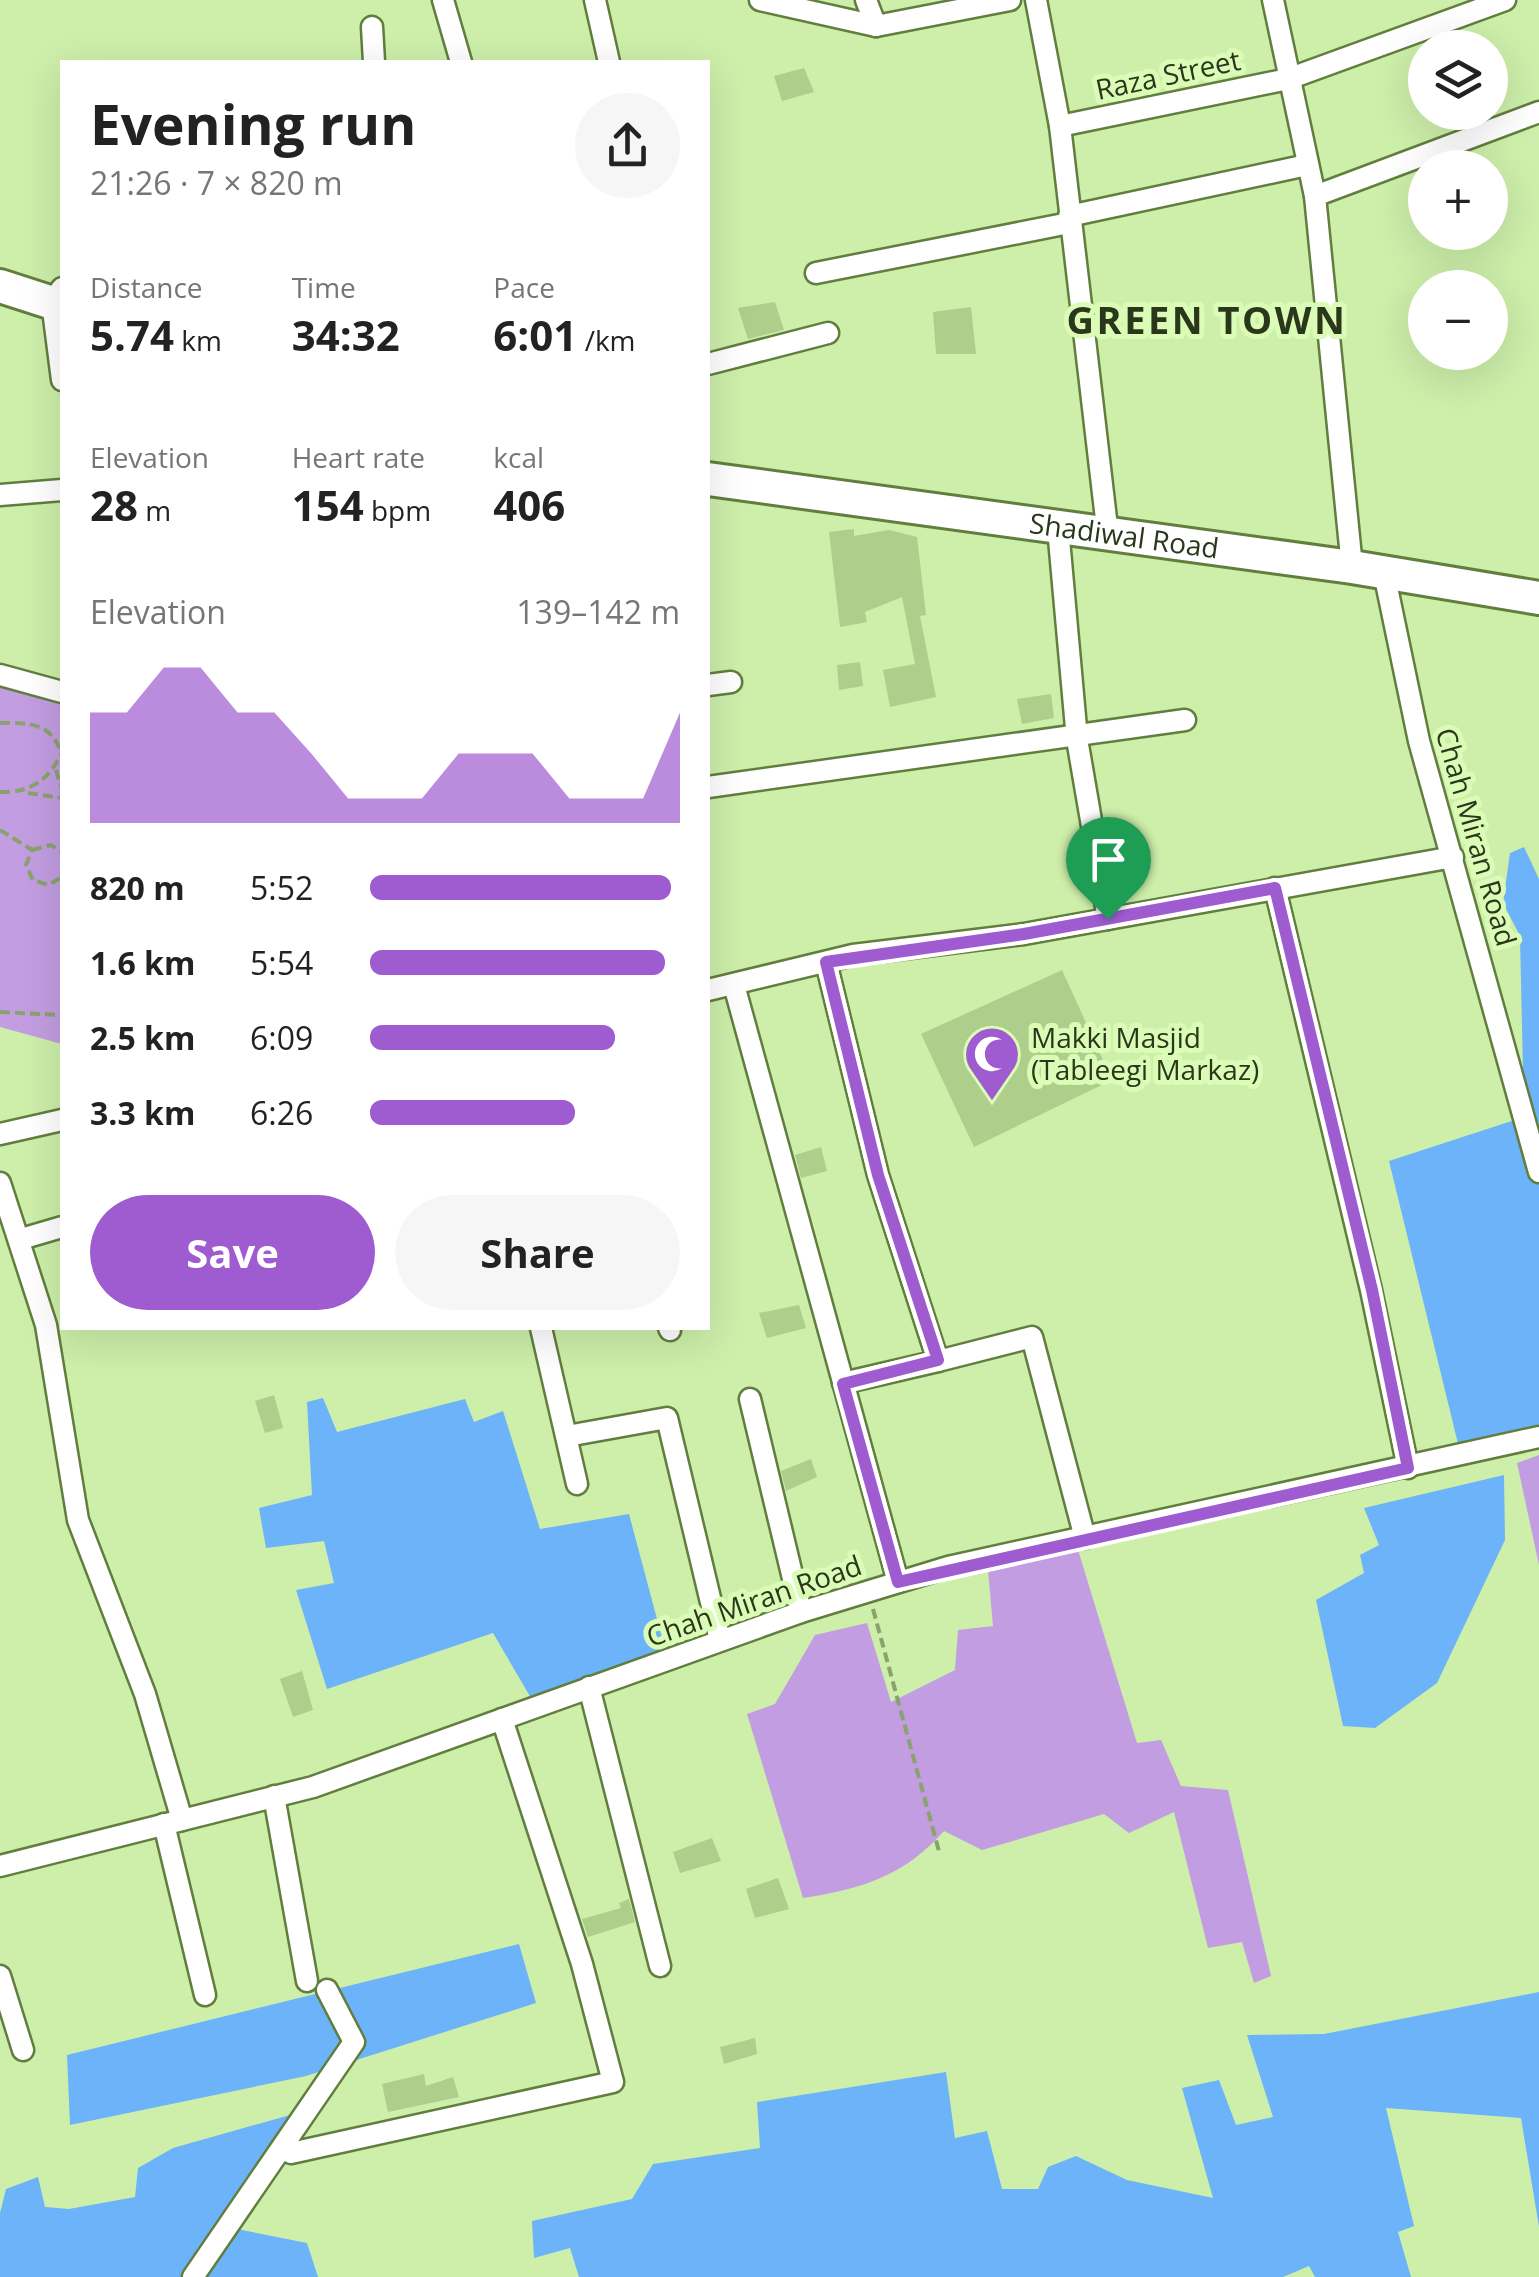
<!DOCTYPE html>
<meta charset="utf-8">
<style>
:root{--surface:#fff;--page:#f6f6f6;--text:#222;--muted:#767676;--accent:#9f5bd0}
body{margin:0;font-family:"Open Sans",sans-serif;background:var(--page);color:var(--text);height:100vh;display:flex;flex-direction:column;font-size:38px;white-space:nowrap}
*{box-sizing:border-box;margin:0}
p{font-size:32px;color:var(--muted)}
.icon{flex:none;width:55px;height:55px;fill:none;stroke:currentColor;stroke-width:2;stroke-linecap:round;stroke-linejoin:round}
.map{position:relative;flex:1;overflow:hidden}
.side{position:absolute;left:60px;top:60px;width:650px;height:1270px;display:flex;flex-direction:column;background:var(--surface);border-radius:0px;box-shadow:0 10px 40px #0002}
.side>*{flex:none}
.tools{position:absolute;left:1408px;top:30px;display:grid;gap:20px}
.tools a{display:grid;place-items:center;width:100px;height:100px;border-radius:50%;background:var(--surface);box-shadow:0 10px 40px #0002;font-size:50px}
.pin{position:absolute;display:grid;place-items:center;width:85px;height:85px;color:#fff;margin:-102px -42px;border-radius:50% 50% 50% 0;rotate:-45deg;box-shadow:0 0 10px #0007}
.pin .icon{rotate:45deg}
.round{display:grid;place-items:center;flex:none;width:105px;height:105px;border-radius:52px;background:var(--page)}
.headline{display:flex;align-items:center;justify-content:space-between;height:170px;padding:0 30px}
h1{font-size:55px;font-weight:700;line-height:75px}
.figures{display:grid;grid-template-columns:repeat(3,1fr);gap:15px;height:170px;padding:10px 30px}
.figures div{display:grid;align-content:center}
.figures b{font-size:42px;font-weight:700}
.figures small{font-size:28px;font-weight:400}
.figures p{font-size:28px}
.chart{height:280px;padding:20px 30px}
.chart p{display:flex;justify-content:space-between}
.chart svg{width:100%;height:180px;margin-top:10px;fill:var(--accent);opacity:.7}
.primary-button{display:flex;gap:20px;margin-top:auto;padding:20px 30px}
.primary-button a{flex:1;height:115px;border-radius:60px;background:var(--accent);color:#fff;font-size:40px;font-weight:700;line-height:115px;text-align:center}
.primary-button a+a{background:var(--page);color:var(--text)}
ul{padding:0 30px;list-style:none;font-size:32px}
li{display:grid;grid-template-columns:160px 120px 1fr;align-items:center;height:75px}
li i{height:25px;border-radius:12px;background:var(--accent)}
.map>svg:first-child{display:block}
</style>
<div class="map">
<svg width="1539" height="2277" viewBox="0 0 1539 2277">
<rect width="100%" height="100%" fill="#cdefaa"/>
<g fill="#c29de1">
<polygon points="0,686 62,704 62,1044 0,1027"/>
<polygon points="1539,1455 1539,1565 1517,1463"/>
<path d="M1075,1540l62,203 24,-3 20,46 47,4 43,186 -17,7 -12,-41 -34,6 -34,-136 -45,21 -25,-19 -122,36 -38,-19c-40,45 -82,58 -141,67l-56,-184 28,-10 40,-69 52,-12 24,79 64,-32 3,-40 35,-4 -6,-67z"/>
</g>
<g fill="#6cb3f9">
<polygon points="1524,847 1539,879 1539,1437 1461,1456 1389,1161 1524,1117 1520,936 1503,903 1510,853"/>
<polygon points="323,1398 337,1432 465,1399 474,1422 503,1411 540,1529 629,1514 665,1649 531,1698 493,1633 327,1689 296,1590 334,1583 324,1541 266,1548 259,1508 312,1495 307,1402"/>
<polygon points="1504,1475 1505,1540 1437,1683 1375,1728 1343,1726 1316,1600 1364,1573 1360,1555 1379,1545 1364,1508"/>
<polygon points="519,1944 536,2003 306,2076 70,2125 67,2055"/>
<polygon points="1539,1992 1539,2227 1521,2118 1386,2108 1414,2226 1398,2232 1411,2277 1315,2277 1309,2266 1283,2277 579,2277 570,2248 534,2258 532,2221 632,2199 653,2164 760,2148 757,2102 946,2072 955,2138 987,2131 1002,2189 1038,2189 1048,2167 1076,2156 1127,2180 1213,2198 1182,2088 1219,2080 1236,2125 1273,2117 1247,2035 1324,2034"/>
<polygon points="297,2113 222,2226 307,2243 318,2277 0,2277 0,2213 6,2189 38,2177 45,2207 69,2209 135,2197 138,2168 173,2148"/>
</g>
<g fill="#aece8b">
<polygon points="804,68 814,92 782,101 774,76"/>
<polygon points="775,302 784,330 748,339 738,308"/>
<polygon points="971,307 976,354 936,354 933,312"/>
<polygon points="854,529 854,536 889,530 917,537 926,615 920,616 936,697 890,707 883,670 915,664 902,597 865,612 867,622 840,627 829,532"/>
<polygon points="860,662 863,686 839,690 837,665"/>
<polygon points="1051,694 1054,718 1022,724 1017,699"/>
<polygon points="1062,970 1112,1080 974,1147 921,1034"/>
<polygon points="821,1147 827,1171 801,1178 795,1155"/>
<polygon points="799,1305 806,1328 767,1338 759,1313"/>
<polygon points="274,1395 283,1428 265,1433 255,1401"/>
<polygon points="811,1459 817,1477 786,1491 781,1471"/>
<polygon points="302,1671 313,1710 293,1717 280,1679"/>
<polygon points="712,1838 721,1861 680,1873 673,1852"/>
<polygon points="778,1878 789,1909 755,1918 746,1889"/>
<polygon points="629,1899 635,1922 588,1937 582,1919 621,1908 619,1903"/>
<polygon points="755,2038 757,2054 724,2064 720,2047"/>
<polygon points="424,2074 426,2086 453,2077 459,2097 388,2112 382,2084"/>
</g>
<g fill="none" stroke-linecap="round" stroke-linejoin="round">
<g stroke="#617e3e" stroke-width="25">
<g id="street">
<polyline points="443,0 461,62"/>
<polyline points="595,0 609,62"/>
<polyline points="760,0 876,26 1010,0"/>
<polyline points="866,0 876,26"/>
<polyline points="1036,0 1060,126 1108,536"/>
<polyline points="1273,0 1315,196"/>
<polyline points="372,27 374,62"/>
<polyline points="1060,126 1288,79 1505,0"/>
<polyline points="1069,216 1307,165"/>
<polyline points="816,273 1069,223"/>
<polyline points="62,288 52,302 62,380"/>
<polyline points="708,364 828,333"/>
<polyline points="0,495 62,490"/>
<polyline points="1058,528 1077,739 1108,919"/>
<polyline points="1352,567 1315,196 1539,112"/>
<polyline points="1384,573 1419,741 1539,1172"/>
<polyline points="0,675 62,692"/>
<polyline points="708,685 731,682"/>
<polyline points="708,787 1185,720"/>
<polyline points="1275,888 1371,1290 1408,1468"/>
<polyline points="826,962 878,1175 938,1361 843,1383"/>
<polyline points="734,985 898,1582"/>
<polyline points="708,990 853,955 1024,934 1453,857"/>
<polyline points="0,1134 62,1120"/>
<polyline points="0,1183 46,1325 78,1520 145,1694 182,1820"/>
<polyline points="21,1239 62,1227"/>
<polyline points="541,1328 577,1484"/>
<polyline points="669,1328 670,1330"/>
<polyline points="938,1361 1032,1337 1085,1538"/>
<polyline points="750,1399 801,1612"/>
<polyline points="567,1436 667,1418 720,1640"/>
<polyline points="589,1687 660,1966"/>
<polyline points="274,1796 307,1981"/>
<polyline points="164,1824 205,1995"/>
<polyline points="0,1866 313,1787 801,1612 948,1567 1539,1437"/>
<polyline points="0,1976 23,2050"/>
<polyline points="291,2153 613,2082 582,1964 502,1719"/>
<polyline points="193,2277 354,2042 327,1990"/>
</g>
</g>
<g stroke="#617e3e" stroke-width="38">
<g id="primary">
<polyline points="0,286 62,306"/>
<path id="s1" d="M708,479l644,88 187,31"/>
</g>
</g>
<g stroke="#89a26e" stroke-width="4" stroke-dasharray="10 5" stroke-linecap="butt">
<path d="M0,723c31,0 50,-1 62,31"/>
<polyline points="56,770 62,789"/>
<path d="M0,792c31,1 48,-12 62,-39"/>
<polyline points="28,793 62,798"/>
<polyline points="0,830 32,850 26,865 33,880 48,885 62,877"/>
<polyline points="32,850 51,845 62,852"/>
<polyline points="0,1012 62,1015"/>
<polyline points="873,1609 940,1855"/>
</g>
<use href="#street" stroke="#fff" stroke-width="20"/>
<use href="#primary" stroke="#fff" stroke-width="32"/>
</g>
<g fill="none" stroke-linecap="round" stroke-linejoin="round">
<g stroke="#fff" stroke-width="20">
<polygon id="route" points="1275,888 1372,1290 1408,1468 898,1582 843,1384 938,1360 878,1175 826,962 1024,934"/>
</g>
<use href="#route" stroke="#9f5bd0" stroke-width="12"/>
</g>
<defs>
<g id="mosque-pin" transform="scale(2.875)"><path d="M0 17L-7.5 6A9.5 9.5 0 1 1 7.5 6Z" fill="#9f5bd0" stroke="#dbfcb7"/><path d="M3.5-4.9A6 6 0 1 0 3.5 4.9A5 5 0 1 1 3.5-4.9Z" fill="#fff"/></g>
</defs>
<g fill-rule="evenodd">
<use href="#mosque-pin" x="992" y="1054"/>
</g>
<g text-anchor="middle" stroke-width="10" stroke-linejoin="round" paint-order="stroke">
<g font-size="28" fill="#2a371b" stroke="#dbfcb7">
<text transform="translate(1168 75) rotate(-12)" y="10">Raza Street</text>
<text dy="10" stroke="none"><textPath href="#s1" startOffset="420">Shadiwal Road</textPath></text>
<text transform="translate(1476 837) rotate(74)" y="10">Chah Miran Road</text>
<text transform="translate(754 1601) rotate(-19)" y="10">Chah Miran Road</text>
</g>
<g font-size="28" fill="#2a371b" stroke="#dbfcb7" text-anchor="start">
<text x="1031" y="1048">Makki Masjid<tspan x="1031" dy="32">(Tableegi Markaz)</tspan></text>
</g>
<g font-size="38" font-weight="bold" letter-spacing="2.5" fill="#2a371b" stroke="#dbfcb7">
<text x="1207" y="334">GREEN TOWN</text>
</g>
</g>
</svg>
<div class="tools">
<a><svg class="icon" aria-label="layers" viewBox="0 0 24 24"><path d="M12 4l9 5-9 5-9-5zM3 14l9 5 9-5"/></svg></a>
<a>+</a>
<a>−</a>
</div>
<div class="pin" style="left:1108px;top:919px;background:#1e9e55"><svg class="icon" aria-label="arrive" viewBox="0 0 24 24"><path d="M6 21V4h12l-3 4 3 4H6"/></svg></div>
<section class="side">
<div class="headline"><div><h1>Evening run</h1><p>21:26 · 7 × 820 m</p></div><a class="round"><svg class="icon" aria-label="share" viewBox="0 0 24 24"><path d="M12 15V3M7 8l5-5 5 5M5 13v7h14v-7"/></svg></a></div>
<div class="figures">
<div><p>Distance</p><b>5.74<small> km</small></b></div>
<div><p>Time</p><b>34:32</b></div>
<div><p>Pace</p><b>6:01<small> /km</small></b></div>
</div>
<div class="figures">
<div><p>Elevation</p><b>28<small> m</small></b></div>
<div><p>Heart rate</p><b>154<small> bpm</small></b></div>
<div><p>kcal</p><b>406</b></div>
</div>
<div class="chart"><p><span>Elevation</span>139–142 m</p>
<svg viewBox="0 0 160 44" preserveAspectRatio="none"><path d="M0 44V17L10 17L20 6L30 6L40 17L50 17L60 27L70 38L80 38L90 38L100 27L110 27L120 27L130 38L140 38L150 38L160 17V44z"/></svg>
</div>
<ul>
<li><b>820 m</b>5:52<i style="width:97%"></i></li>
<li><b>1.6 km</b>5:54<i style="width:95%"></i></li>
<li><b>2.5 km</b>6:09<i style="width:79%"></i></li>
<li><b>3.3 km</b>6:26<i style="width:66%"></i></li>
</ul>
<div class="primary-button"><a>Save</a><a>Share</a></div>
</section>
</div>
